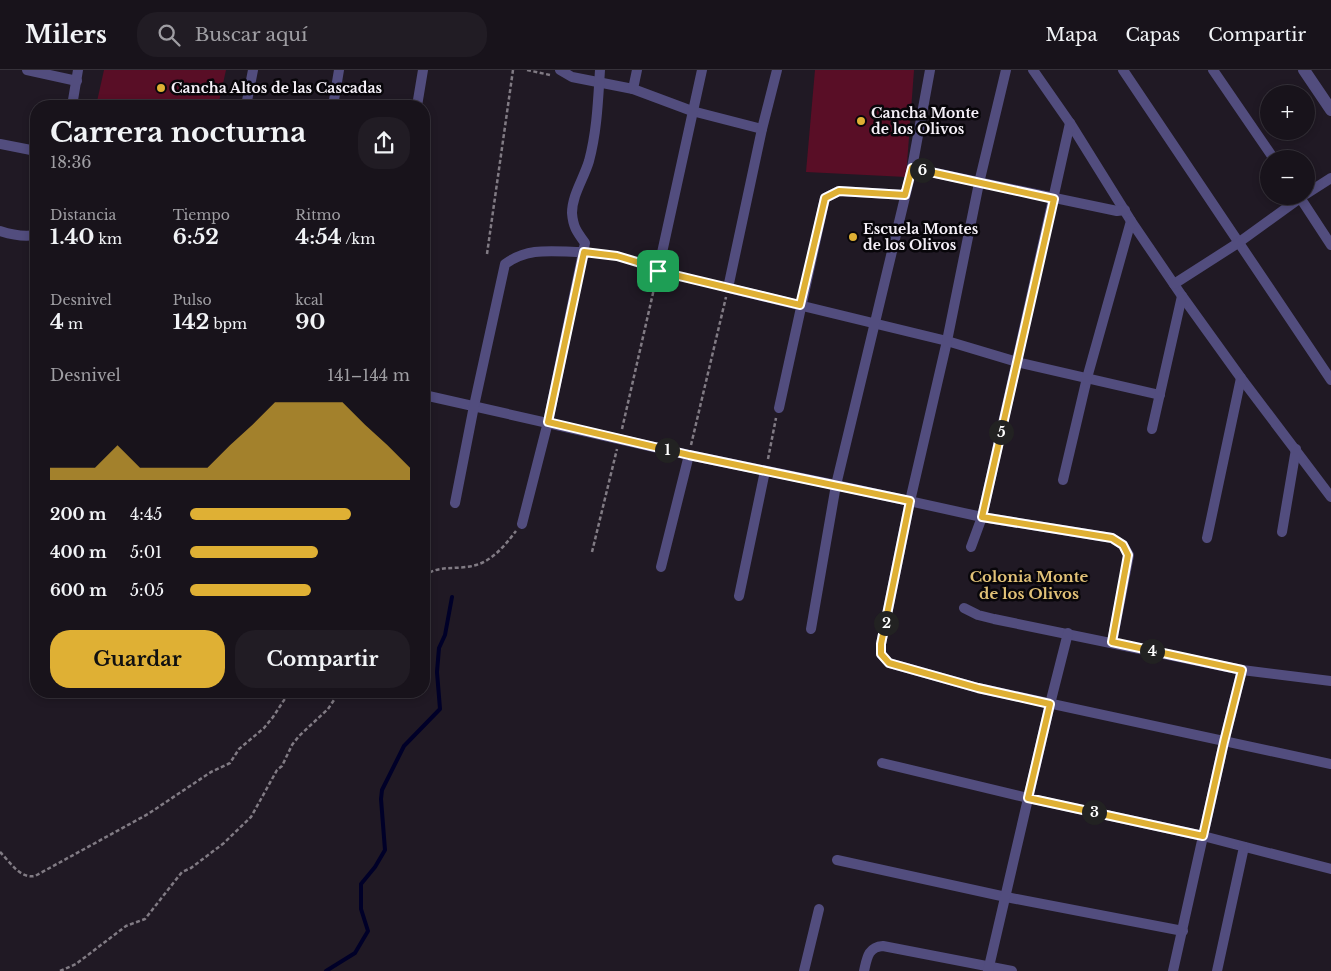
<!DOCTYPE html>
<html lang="es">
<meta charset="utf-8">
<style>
:root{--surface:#18131b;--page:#211c24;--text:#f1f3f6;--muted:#9f9ea3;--line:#36323a;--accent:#dfb034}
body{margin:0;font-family:"Libre Baskerville",serif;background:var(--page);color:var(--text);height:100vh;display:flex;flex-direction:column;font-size:19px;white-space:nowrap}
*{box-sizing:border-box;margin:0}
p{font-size:16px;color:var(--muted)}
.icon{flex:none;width:28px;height:28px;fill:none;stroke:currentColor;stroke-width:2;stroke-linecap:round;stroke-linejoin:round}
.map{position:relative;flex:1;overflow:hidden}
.drawer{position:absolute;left:30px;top:30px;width:400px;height:598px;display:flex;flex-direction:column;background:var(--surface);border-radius:20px;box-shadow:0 2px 8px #0003,0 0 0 1px var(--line)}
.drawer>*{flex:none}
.tools{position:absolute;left:1260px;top:15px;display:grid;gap:10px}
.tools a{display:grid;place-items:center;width:55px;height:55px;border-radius:50%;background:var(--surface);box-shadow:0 2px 8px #0003,0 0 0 1px var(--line);font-size:25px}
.pin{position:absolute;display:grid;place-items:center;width:42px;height:42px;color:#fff;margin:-21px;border-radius:10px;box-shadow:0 2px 8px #0006}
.km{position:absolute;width:25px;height:25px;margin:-12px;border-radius:50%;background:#222;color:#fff;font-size:14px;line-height:25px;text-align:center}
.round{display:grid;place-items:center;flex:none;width:52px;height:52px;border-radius:20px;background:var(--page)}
.head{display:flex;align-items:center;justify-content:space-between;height:85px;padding:0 20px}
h1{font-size:28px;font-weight:800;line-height:38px}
.figures{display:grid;grid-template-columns:repeat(3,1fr);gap:8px;height:85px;padding:5px 20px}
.figures div{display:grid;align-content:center}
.figures b{font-size:21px;font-weight:800}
.figures small{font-size:14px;font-weight:400}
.figures p{font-size:14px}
.chart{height:140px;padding:10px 20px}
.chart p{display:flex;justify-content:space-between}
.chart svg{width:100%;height:90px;margin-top:5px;fill:var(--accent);opacity:.7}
.action{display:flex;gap:10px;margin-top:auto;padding:10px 20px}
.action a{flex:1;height:58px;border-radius:20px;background:var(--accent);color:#111;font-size:20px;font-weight:800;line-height:58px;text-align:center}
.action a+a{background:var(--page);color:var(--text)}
ul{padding:0 20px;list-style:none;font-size:16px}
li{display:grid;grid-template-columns:80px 60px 1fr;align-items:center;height:38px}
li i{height:12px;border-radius:6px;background:var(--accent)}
header{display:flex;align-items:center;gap:30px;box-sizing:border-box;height:70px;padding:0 25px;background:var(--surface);border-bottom:1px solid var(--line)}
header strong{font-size:24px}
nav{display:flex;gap:28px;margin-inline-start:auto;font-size:18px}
.search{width:350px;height:45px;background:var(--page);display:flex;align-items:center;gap:12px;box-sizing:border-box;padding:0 18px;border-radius:20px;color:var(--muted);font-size:19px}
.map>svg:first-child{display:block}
</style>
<header>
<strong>Milers</strong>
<div class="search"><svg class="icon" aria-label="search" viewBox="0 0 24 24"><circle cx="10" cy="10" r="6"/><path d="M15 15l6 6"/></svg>Buscar aquí</div>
<nav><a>Mapa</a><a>Capas</a><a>Compartir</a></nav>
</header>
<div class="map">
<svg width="1331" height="901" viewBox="0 0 1331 901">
<rect width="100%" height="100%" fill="#201924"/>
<g fill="#590e26">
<polygon points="104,0 226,0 218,36 96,36"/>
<polygon points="815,0 914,0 906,107 806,102"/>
</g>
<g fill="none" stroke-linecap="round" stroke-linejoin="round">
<polyline stroke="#000028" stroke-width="4" points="326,901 355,883 368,861 361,839 361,814 375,797 385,780 381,729 382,720 404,676 440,639 437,602 439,578 445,565 452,527"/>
<g stroke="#817b84" stroke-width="2.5" stroke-dasharray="4 2.5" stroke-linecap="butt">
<polyline points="527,0 550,5"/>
<path d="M595,183c18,1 36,6 52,14"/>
<polyline points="487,184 513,0"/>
<polyline points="667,203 717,215"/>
<polyline points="622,359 656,210"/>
<polyline points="691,375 726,227"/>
<polyline points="768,389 776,348"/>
<polyline points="592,482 617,379"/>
<path d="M424,506c13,-10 27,-7 42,-9 23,-2 37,-19 50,-36"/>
<path d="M0,782c10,10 20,27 35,24l113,-62 63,-42 19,-9 9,-14 25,-21 9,-11 17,-26"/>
<polyline points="60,901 76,894 126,856 145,849 182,802 191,798 224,773 251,747 277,700 282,696 292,675 299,666 328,639 340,621"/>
</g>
<g stroke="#524d7e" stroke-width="10">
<polyline points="27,0 77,11"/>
<polyline points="560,0 572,7 633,19 692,41 762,59"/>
<polyline points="777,0 762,59 728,218 947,271 1017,292 1160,325"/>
<polyline points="1006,0 979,113 947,271 910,431 881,574 881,584 889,593 978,618 1331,694"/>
<polyline points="1033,0 1070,53 1131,151 1182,226 1241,308 1331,427"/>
<polyline points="1123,0 1331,310"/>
<polyline points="1213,0 1274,89"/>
<polyline points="633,19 637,0"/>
<polyline points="72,36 78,0"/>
<polyline points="246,36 253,0"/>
<polyline points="333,36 339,0"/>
<polyline points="417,36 423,0"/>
<polyline points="0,74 36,81"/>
<polyline points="912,98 1117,141 1125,140"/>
<polyline points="1306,124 1331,108"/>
<polyline points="1299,126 1331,175"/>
<path d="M0,161c12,4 23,6 36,4"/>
<polyline points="658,201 702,0"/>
<polyline points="1174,214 1238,173 1303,126"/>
<polyline points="424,325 689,385 836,415 982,447 1112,468 1123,475 1129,485 1112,572"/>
<polyline points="779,338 825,128 839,121 905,125"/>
<polyline points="1152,359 1182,226"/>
<polyline points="1063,410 1087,308 1131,151"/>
<path d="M455,433l19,-97 31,-142c25,-18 49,-12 79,-12"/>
<path d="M522,454l26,-102 37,-179c-8,-11 -12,-16 -13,-30 0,-18 12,-35 17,-52 8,-30 9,-60 11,-91"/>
<polyline points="1282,462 1296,379"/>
<polyline points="1207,468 1241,308"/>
<polyline points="971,477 982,447 1070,53"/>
<polyline points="661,497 689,385"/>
<polyline points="739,526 765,401"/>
<polyline points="964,538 978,545 994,549 1242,600 1331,611"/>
<polyline points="811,559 836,415 912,98 930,0"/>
<polyline points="882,693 1028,728 1203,766 1331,799"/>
<polyline points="837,790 1006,827 1183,861"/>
<polyline points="804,901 819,839"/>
<path d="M864,901c3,-13 4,-24 19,-25l129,25"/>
<polyline points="988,901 1050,634 1068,563"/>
<polyline points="1173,901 1224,672 1242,600"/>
<polyline points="1217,901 1244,777"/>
</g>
<polyline stroke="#524d7e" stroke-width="12" points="1304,0 1331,40"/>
</g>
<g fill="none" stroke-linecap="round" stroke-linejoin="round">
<g stroke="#fff" stroke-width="10">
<polygon id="route" points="912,98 1054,129 982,447 1112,468 1123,475 1128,485 1112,572 1242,600 1224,672 1203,766 1028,728 1050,634 978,618 889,593 881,584 881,574 910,431 689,385 548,352 584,182 617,186 637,192 658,201 800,235 825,128 839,121 905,125"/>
</g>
<use href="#route" stroke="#dfb034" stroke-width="6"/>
</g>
<g fill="#dfb034" stroke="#08060a" stroke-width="2">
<circle cx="161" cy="18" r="5"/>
<circle cx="861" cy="51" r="5"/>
<circle cx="853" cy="167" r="5"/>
</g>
<g text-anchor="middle" stroke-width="5" stroke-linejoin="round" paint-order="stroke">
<g font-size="14" font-weight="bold" fill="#f5f0f8" stroke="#08060a" text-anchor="start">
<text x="171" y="23">Cancha Altos de las Cascadas</text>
<text x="871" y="48">Cancha Monte<tspan x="871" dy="16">de los Olivos</tspan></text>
<text x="863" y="164">Escuela Montes<tspan x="863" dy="16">de los Olivos</tspan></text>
</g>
<g font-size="15" font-weight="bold" fill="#e1c177" stroke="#08060a">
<text x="1029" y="512">Colonia Monte<tspan x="1029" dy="17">de los Olivos</tspan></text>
</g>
</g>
</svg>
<div class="tools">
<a>+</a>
<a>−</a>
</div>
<div class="pin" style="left:658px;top:201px;background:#1e9e55"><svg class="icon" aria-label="arrive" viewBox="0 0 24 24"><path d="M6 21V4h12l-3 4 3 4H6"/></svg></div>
<b class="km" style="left:667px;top:380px">1</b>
<b class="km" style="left:886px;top:553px">2</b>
<b class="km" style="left:1094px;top:742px">3</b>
<b class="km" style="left:1152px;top:581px">4</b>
<b class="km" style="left:1001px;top:362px">5</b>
<b class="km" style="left:922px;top:100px">6</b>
<section class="drawer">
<div class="head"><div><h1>Carrera nocturna</h1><p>18:36</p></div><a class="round"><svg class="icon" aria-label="share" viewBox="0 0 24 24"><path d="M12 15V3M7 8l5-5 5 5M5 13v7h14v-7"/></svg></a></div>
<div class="figures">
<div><p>Distancia</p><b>1.40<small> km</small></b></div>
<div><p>Tiempo</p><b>6:52</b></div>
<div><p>Ritmo</p><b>4:54<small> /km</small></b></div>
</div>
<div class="figures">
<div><p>Desnivel</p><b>4<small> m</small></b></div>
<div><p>Pulso</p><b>142<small> bpm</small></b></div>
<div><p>kcal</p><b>90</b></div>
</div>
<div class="chart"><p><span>Desnivel</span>141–144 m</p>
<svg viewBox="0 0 160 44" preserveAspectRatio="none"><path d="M0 44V38L10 38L20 38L30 27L40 38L50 38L60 38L70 38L80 27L90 17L100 6L110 6L120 6L130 6L140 17L150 27L160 38V44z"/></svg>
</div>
<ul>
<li><b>200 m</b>4:45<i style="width:73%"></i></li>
<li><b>400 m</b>5:01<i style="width:58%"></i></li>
<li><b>600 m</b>5:05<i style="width:55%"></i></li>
</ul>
<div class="action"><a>Guardar</a><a>Compartir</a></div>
</section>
</div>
